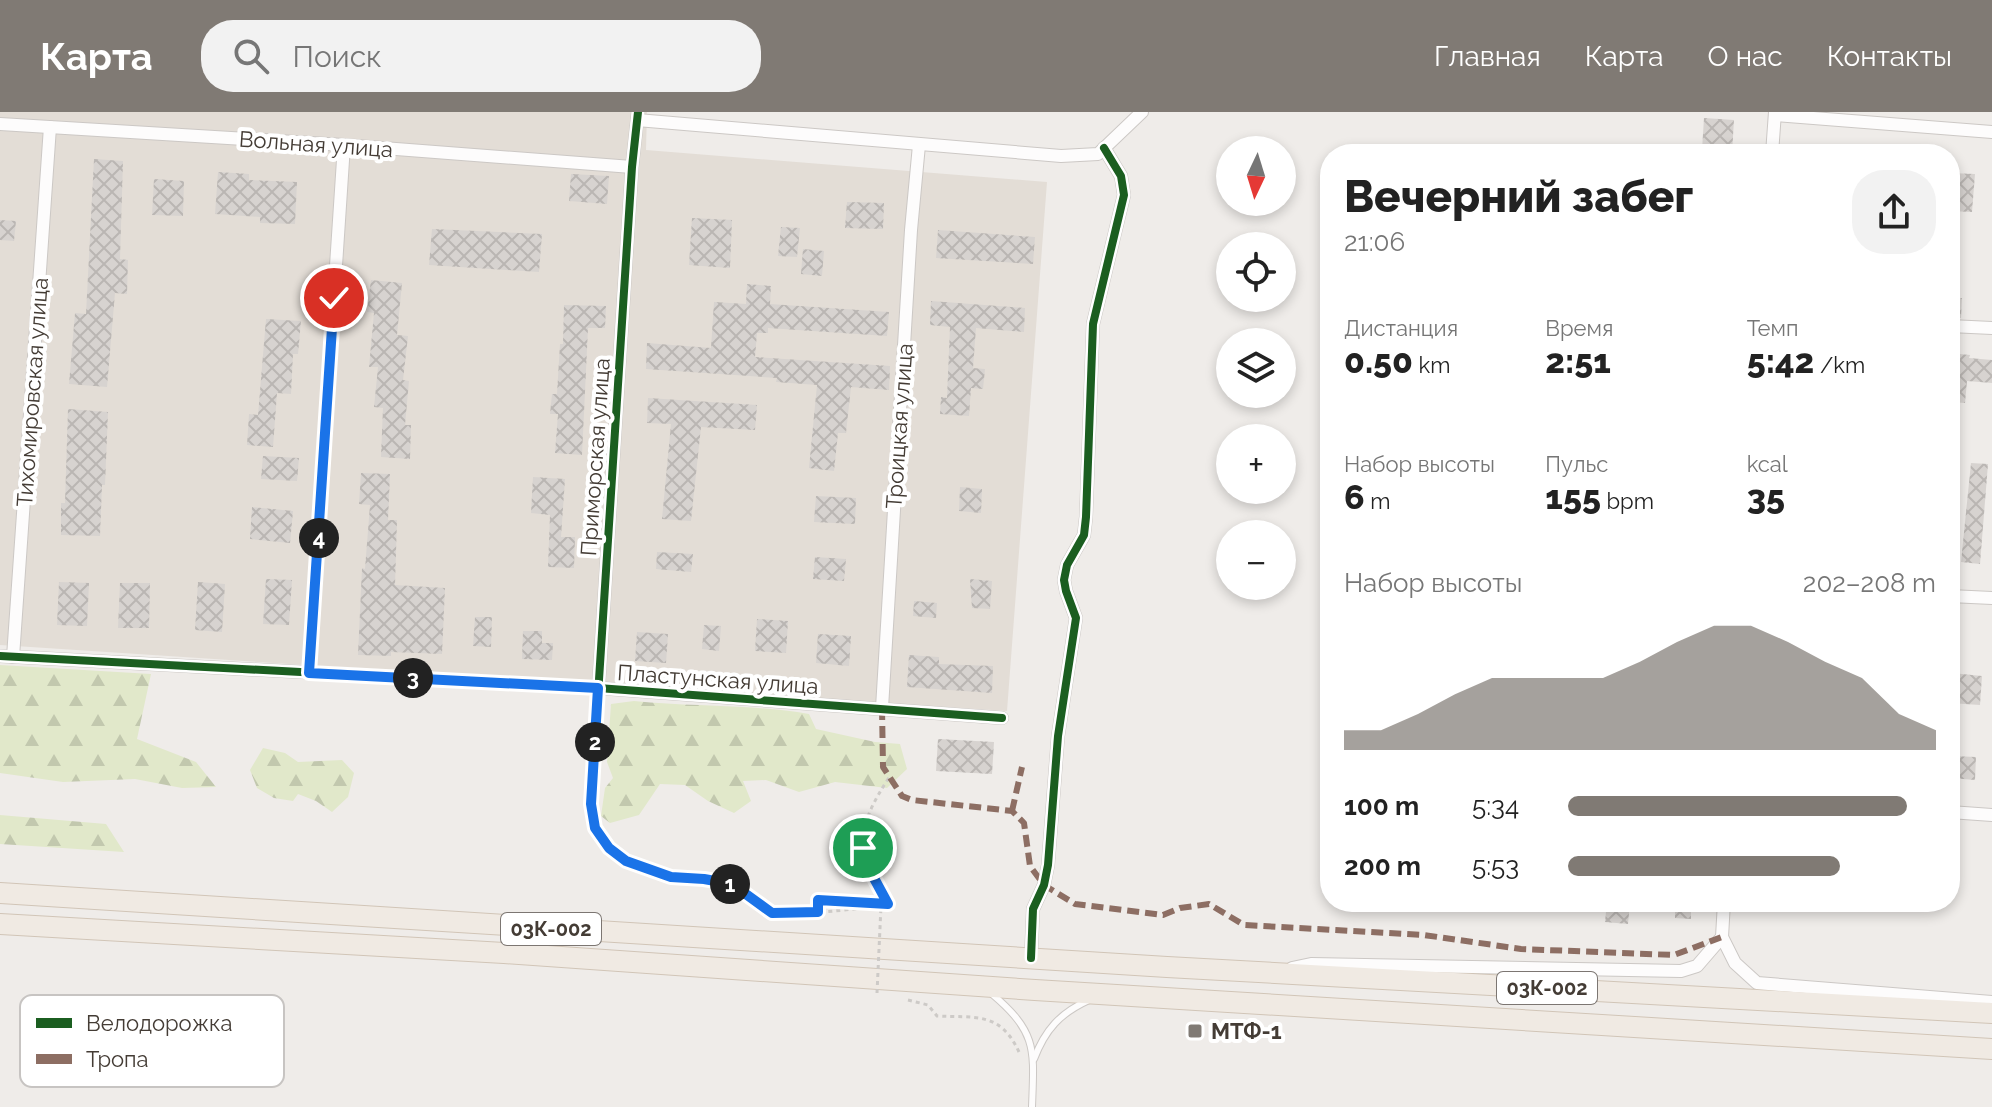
<!DOCTYPE html>
<html lang="ru">
<meta charset="utf-8">
<style>
:root{--surface:#fff;--page:#f2f2f2;--text:#222;--muted:#767676;--accent:#807a74}
body{margin:0;font-family:Raleway,sans-serif;background:var(--page);color:var(--text);height:100vh;display:flex;flex-direction:column;font-size:30px;white-space:nowrap}
*{box-sizing:border-box;margin:0}
p{font-size:26px;color:var(--muted)}
.icon{flex:none;width:44px;height:44px;fill:none;stroke:currentColor;stroke-width:2;stroke-linecap:round;stroke-linejoin:round}
.map{position:relative;flex:1;overflow:hidden}
.details{position:absolute;left:1320px;top:32px;width:640px;height:768px;display:flex;flex-direction:column;background:var(--surface);border-radius:32px;box-shadow:0 4px 12px #0003}
.details>*{flex:none}
.needle{width:52px;rotate:184deg}
.tools{position:absolute;left:1216px;top:24px;display:grid;gap:16px}
.tools a{display:grid;place-items:center;width:80px;height:80px;border-radius:50%;background:var(--surface);box-shadow:0 4px 12px #0003;font-size:40px}
.pin{position:absolute;display:grid;place-items:center;width:68px;height:68px;color:#fff;margin:-34px;border:4px solid #fff;border-radius:50%;box-shadow:0 2px 8px #0007}
.km{position:absolute;width:40px;height:40px;margin:-20px;border-radius:50%;background:#222;color:#fff;font-size:22px;line-height:40px;text-align:center}
.round{display:grid;place-items:center;flex:none;width:84px;height:84px;border-radius:32px;background:var(--page)}
.overview{display:flex;align-items:center;justify-content:space-between;height:136px;padding:0 24px}
h1{font-size:44px;font-weight:800;line-height:60px}
.metrics{display:grid;grid-template-columns:repeat(3,1fr);gap:12px;height:136px;padding:8px 24px}
.metrics div{display:grid;align-content:center}
.metrics b{font-size:34px;font-weight:800}
.metrics small{font-size:22px;font-weight:400}
.metrics p{font-size:22px}
.chart{height:224px;padding:16px 24px}
.chart p{display:flex;justify-content:space-between}
.chart svg{width:100%;height:144px;margin-top:8px;fill:var(--accent);opacity:.7}
ul{padding:0 24px;list-style:none;font-size:26px}
li{display:grid;grid-template-columns:128px 96px 1fr;align-items:center;height:60px}
li i{height:20px;border-radius:10px;background:var(--accent)}
header{display:flex;align-items:center;gap:48px;box-sizing:border-box;height:112px;padding:0 40px;background:var(--accent);color:#fff}
header strong{font-size:38px}
nav{display:flex;gap:44px;margin-inline-start:auto;font-size:28px}
.search{width:560px;height:72px;background:var(--page);display:flex;align-items:center;gap:20px;box-sizing:border-box;padding:0 28px;border-radius:32px;color:var(--muted);font-size:30px}
.map>svg:first-child{display:block}
</style>
<header>
<strong>Карта</strong>
<div class="search"><svg class="icon" aria-label="search" viewBox="0 0 24 24"><circle cx="10" cy="10" r="6"/><path d="M15 15l6 6"/></svg>Поиск</div>
<nav><a>Главная</a><a>Карта</a><a>О нас</a><a>Контакты</a></nav>
</header>
<div class="map">
<svg width="1992" height="995" viewBox="0 0 1992 995">
<defs>
<pattern id="forest-firs" width="22" height="20" patternUnits="userSpaceOnUse" patternTransform="scale(2)"><rect width="22" height="20" fill="#e1e8ca"/><path d="M5 1l3.5 6h-7zM16 11l3.5 6h-7z" fill="#c2c8ae"/></pattern>
<pattern id="building-cross-hatch" width="8" height="8" patternUnits="userSpaceOnUse" patternTransform="scale(2)"><rect width="8" height="8" fill="#d7d3d0"/><path d="M0 0l8 8M0 8l8-8" fill="none" stroke="#bab6b3"/></pattern>
</defs>
<rect width="100%" height="100%" fill="#efece9"/>
<polygon fill="#e3ddd6" points="0,0 647,0 646,38 1047,70 1007,599 0,533"/>
<g fill="url(#forest-firs)">
<polygon points="0,553 151,562 137,627 196,650 216,675 182,676 135,667 63,670 0,661"/>
<path d="M634,589c59,6 117,3 175,13l7,15 59,13 25,2 7,25 -20,19 -52,-6 -36,10 -33,-12 -23,1 8,20 -17,12 -26,-12 -23,-16 -25,-1 -21,31 -29,8 -9,-7 4,-28 8,-10 -6,-16 4,-58z"/>
<polygon points="263,636 285,641 298,650 342,648 354,661 348,685 332,700 316,689 298,682 293,689 274,686 257,676 250,658"/>
<polygon points="0,703 106,712 124,740 0,732"/>
</g>
<g fill="url(#building-cross-hatch)">
<polygon points="1704,6 1734,8 1732,41 1702,38"/>
<polygon points="94,47 123,49 120,147 128,148 127,182 115,181 107,275 69,272 75,201 86,202"/>
<polygon points="218,60 249,62 249,68 297,70 295,112 260,111 260,105 215,102"/>
<polygon points="1950,61 1975,62 1972,100 1950,99"/>
<polygon points="571,62 609,64 607,92 569,89"/>
<polygon points="154,67 184,69 183,104 152,103"/>
<polygon points="847,90 884,91 883,117 845,116"/>
<polygon points="692,106 732,108 730,156 689,153"/>
<polygon points="0,108 16,109 14,129 0,128"/>
<polygon points="781,115 800,116 797,145 778,144"/>
<polygon points="432,117 542,122 539,160 429,153"/>
<polygon points="938,118 1035,125 1033,152 936,146"/>
<polygon points="803,137 824,139 822,164 801,162"/>
<polygon points="371,168 402,171 397,223 408,224 403,268 409,269 405,313 411,313 410,347 381,345 383,296 374,295 378,255 369,255 374,201 367,200"/>
<polygon points="747,172 771,174 770,192 889,200 887,224 768,216 768,221 757,221 755,245 890,254 889,278 851,275 846,321 838,321 834,359 809,356 817,273 776,270 777,266 646,257 647,231 711,236 714,190 746,192"/>
<polygon points="1950,186 1962,186 1961,206 1950,205"/>
<polygon points="931,189 1025,196 1024,220 976,216 973,256 985,257 983,277 971,276 969,304 940,302 941,285 947,286 950,215 930,213"/>
<polygon points="564,193 606,194 605,216 588,216 582,343 555,341 558,302 550,302 552,282 557,282 560,232 563,232"/>
<polygon points="266,207 301,209 298,242 293,242 291,282 277,281 273,335 247,333 249,302 258,303"/>
<polygon points="1950,241 1970,243 1969,246 1992,248 1992,271 1967,269 1965,291 1950,290"/>
<polygon points="648,286 757,293 755,318 701,315 691,409 662,407 671,312 647,311"/>
<polygon points="68,297 108,300 105,373 102,373 100,424 61,423 61,391 65,391"/>
<polygon points="263,344 299,346 297,369 261,367"/>
<polygon points="1971,351 1988,352 1980,452 1961,450"/>
<polygon points="361,361 390,362 388,408 397,408 395,473 445,476 442,542 391,540 391,544 358,543 362,456 365,457 370,393 359,392"/>
<polygon points="533,365 565,367 561,425 575,425 574,456 548,455 550,403 531,401"/>
<polygon points="960,375 982,377 981,401 959,399"/>
<polygon points="816,384 856,386 855,412 814,410"/>
<polygon points="252,395 293,399 290,431 250,427"/>
<polygon points="657,440 693,442 691,460 656,457"/>
<polygon points="815,445 846,447 844,469 813,467"/>
<polygon points="266,467 292,468 289,513 263,512"/>
<polygon points="970,467 992,469 990,497 972,496"/>
<polygon points="59,470 89,471 87,514 57,513"/>
<polygon points="198,470 225,472 222,520 195,518"/>
<polygon points="120,471 150,471 149,516 118,516"/>
<polygon points="914,489 937,491 936,506 913,504"/>
<polygon points="475,505 492,505 491,535 473,534"/>
<polygon points="757,507 788,509 786,541 755,539"/>
<polygon points="704,513 721,514 719,539 702,537"/>
<polygon points="523,519 542,519 542,531 553,531 552,548 522,547"/>
<polygon points="637,520 668,522 666,551 635,549"/>
<polygon points="818,522 851,524 849,554 816,551"/>
<polygon points="909,543 939,545 939,552 993,554 992,581 907,575"/>
<polygon points="1952,561 1982,564 1980,593 1950,591"/>
<polygon points="938,627 994,630 992,662 936,659"/>
<polygon points="1952,644 1976,645 1975,668 1951,666"/>
<polygon points="1607,790 1630,790 1628,812 1605,810"/>
<polygon points="1675,790 1691,790 1691,807 1675,806"/>
</g>
<g fill="none" stroke-linecap="round" stroke-linejoin="round">
<g stroke="#ccc8c5" stroke-width="8">
<g id="lane">
<path d="M992,882c46,39 42,56 40,113"/>
<path d="M1034,947c11,-29 26,-46 55,-59"/>
</g>
</g>
<g stroke="#ccc8c5" stroke-width="14">
<g id="street">
<polyline points="1775,3 1992,20"/>
<polyline points="637,8 1061,44 1098,42 1142,0"/>
<polyline points="0,12 344,33 632,55"/>
<polyline points="1772,42 1775,0"/>
<polyline points="1950,214 1992,216"/>
<polyline points="1950,484 1992,486"/>
<polyline points="0,544 598,576 1002,606"/>
<polyline points="13,545 50,15"/>
<polyline points="309,561 344,33"/>
<polyline points="882,596 911,118 919,33"/>
<polyline points="591,692 632,55 638,0"/>
<polyline points="1950,700 1992,703"/>
<polyline points="1722,825 1735,851 1757,871 1992,890"/>
<polyline points="1722,825 1724,790"/>
<polyline points="1031,846 1033,797 1044,773 1048,753 1058,624 1076,506 1066,479 1064,468 1067,453 1084,423 1086,405 1093,212 1124,83 1121,64 1104,36"/>
<polyline points="1292,856 1311,852 1681,859 1697,854 1722,825"/>
</g>
</g>
<g stroke="#d1c5b7" stroke-width="22">
<g id="primary">
<polyline points="0,781 1167,855 1992,901"/>
<polyline points="0,812 504,841 1035,878 1992,937"/>
</g>
</g>
<g stroke="#cdcac7" stroke-width="3" stroke-dasharray="4 4" stroke-linecap="butt">
<path d="M593,704c7,35 43,54 77,61 19,4 41,0 60,7 15,5 26,22 41,28 14,6 90,-4 110,-6"/>
<path d="M818,800v-12l70,4c-35,-54 -32,-76 2,-128"/>
<path d="M908,888l20,5 9,11c38,2 63,-5 82,36"/>
</g>
<use href="#lane" stroke="#fdfcfc" stroke-width="6"/>
<use href="#street" stroke="#fdfcfc" stroke-width="12"/>
<use href="#primary" stroke="#f0eae3" stroke-width="20"/>
<polyline stroke="#cdcac7" stroke-width="3" stroke-dasharray="4 4" stroke-linecap="butt" points="877,881 881,794"/>
<g stroke="#8d6e63" stroke-width="6" stroke-dasharray="12 6" stroke-linecap="butt">
<polyline points="882,596 883,655 902,684 912,688 1012,699 1024,711 1030,754 1044,773 1075,792 1163,803 1180,796 1209,792 1244,813 1424,823 1521,837 1674,843 1722,825"/>
<polyline points="1012,699 1022,655"/>
</g>
<g stroke="#fff" stroke-width="13">
<g id="cycleway">
<polyline points="0,544 598,576 1002,606"/>
<polyline points="591,692 632,55 638,0"/>
<polyline points="1031,846 1033,797 1044,773 1048,753 1058,624 1076,506 1066,479 1064,468 1067,453 1084,423 1086,405 1093,212 1124,83 1121,64 1104,36"/>
</g>
</g>
<use href="#cycleway" stroke="#1b5e20" stroke-width="8"/>
</g>
<g fill="none" stroke-linecap="round" stroke-linejoin="round">
<g stroke="#fff" stroke-width="16">
<polyline id="route" points="334,186 309,561 598,576 591,692 595,716 609,736 626,749 671,765 704,767 732,772 772,801 818,800 818,788 888,792 868,755 863,736"/>
</g>
<use href="#route" stroke="#1a73e8" stroke-width="10"/>
</g>
<rect fill="#807a74" stroke="#fff" stroke-width="3" x="1187" y="911" width="16" height="16" rx="4"/>
<g text-anchor="middle" stroke-width="8" stroke-linejoin="round" paint-order="stroke">
<g fill="#fff" stroke="#7c7672" stroke-width="2">
<rect x="501" y="801" width="100" height="32" rx="6"/>
<rect x="1497" y="860" width="100" height="32" rx="6"/>
</g>
<g font-size="20" font-weight="bold" fill="#443c35">
<text x="551" y="824">03К-002</text>
<text x="1547" y="883">03К-002</text>
</g>
<g font-size="22" fill="#443c35" stroke="#fff">
<text transform="translate(316 32) rotate(4)" y="8">Вольная улица</text>
<text transform="translate(32 280) rotate(-86)" y="8">Тихомировская улица</text>
<text transform="translate(899 314) rotate(-86)" y="8">Троицкая улица</text>
<text transform="translate(595 345) rotate(-86)" y="8">Приморская улица</text>
<text transform="translate(718 567) rotate(4)" y="8">Пластунская улица</text>
</g>
<g font-size="22" font-weight="bold" fill="#443c35" stroke="#fff" text-anchor="start">
<text x="1211" y="927">МТФ-1</text>
</g>
</g>
<rect x="20" y="883" width="264" height="92" rx="12" fill="#fff" stroke="#c7c4c2" stroke-width="2"/>
<rect x="36" y="906" width="36" height="10" fill="#1b5e20"/>
<rect x="36" y="942" width="36" height="10" fill="#8d6e63"/>
<g font-size="22" fill="#443c35">
<text x="86" y="919">Велодорожка</text>
<text x="86" y="955">Тропа</text>
</g>
</svg>
<div class="tools">
<a><svg class="needle" viewBox="-14 -14 28 28"><path d="M0-13l5 13h-10z" fill="#e53935"/><path d="M0 13l5-13h-10z" fill="#767676"/></svg></a>
<a><svg class="icon" aria-label="locate" viewBox="0 0 24 24"><circle cx="12" cy="12" r="6"/><path d="M12 2v4M12 18v4M2 12h4M18 12h4"/></svg></a>
<a><svg class="icon" aria-label="layers" viewBox="0 0 24 24"><path d="M12 4l9 5-9 5-9-5zM3 14l9 5 9-5"/></svg></a>
<a>+</a>
<a>−</a>
</div>
<div class="pin" style="left:863px;top:736px;background:#1e9e55"><svg class="icon" aria-label="arrive" viewBox="0 0 24 24"><path d="M6 21V4h12l-3 4 3 4H6"/></svg></div>
<div class="pin" style="left:334px;top:186px;background:#d93025"><svg class="icon" aria-label="check" viewBox="0 0 24 24"><path d="M5 12l5 5 9-10"/></svg></div>
<b class="km" style="left:730px;top:772px">1</b>
<b class="km" style="left:595px;top:630px">2</b>
<b class="km" style="left:413px;top:566px">3</b>
<b class="km" style="left:319px;top:426px">4</b>
<section class="details">
<div class="overview"><div><h1>Вечерний забег</h1><p>21:06</p></div><a class="round"><svg class="icon" aria-label="share" viewBox="0 0 24 24"><path d="M12 15V3M7 8l5-5 5 5M5 13v7h14v-7"/></svg></a></div>
<div class="metrics">
<div><p>Дистанция</p><b>0.50<small> km</small></b></div>
<div><p>Время</p><b>2:51</b></div>
<div><p>Темп</p><b>5:42<small> /km</small></b></div>
</div>
<div class="metrics">
<div><p>Набор высоты</p><b>6<small> m</small></b></div>
<div><p>Пульс</p><b>155<small> bpm</small></b></div>
<div><p>kcal</p><b>35</b></div>
</div>
<div class="chart"><p><span>Набор высоты</span>202–208 m</p>
<svg viewBox="0 0 160 44" preserveAspectRatio="none"><path d="M0 44V38L10 38L20 33L30 27L40 22L50 22L60 22L70 22L80 17L90 11L100 6L110 6L120 11L130 17L140 22L150 33L160 38V44z"/></svg>
</div>
<ul>
<li><b>100 m</b>5:34<i style="width:92%"></i></li>
<li><b>200 m</b>5:53<i style="width:74%"></i></li>
</ul>
</section>
</div>
